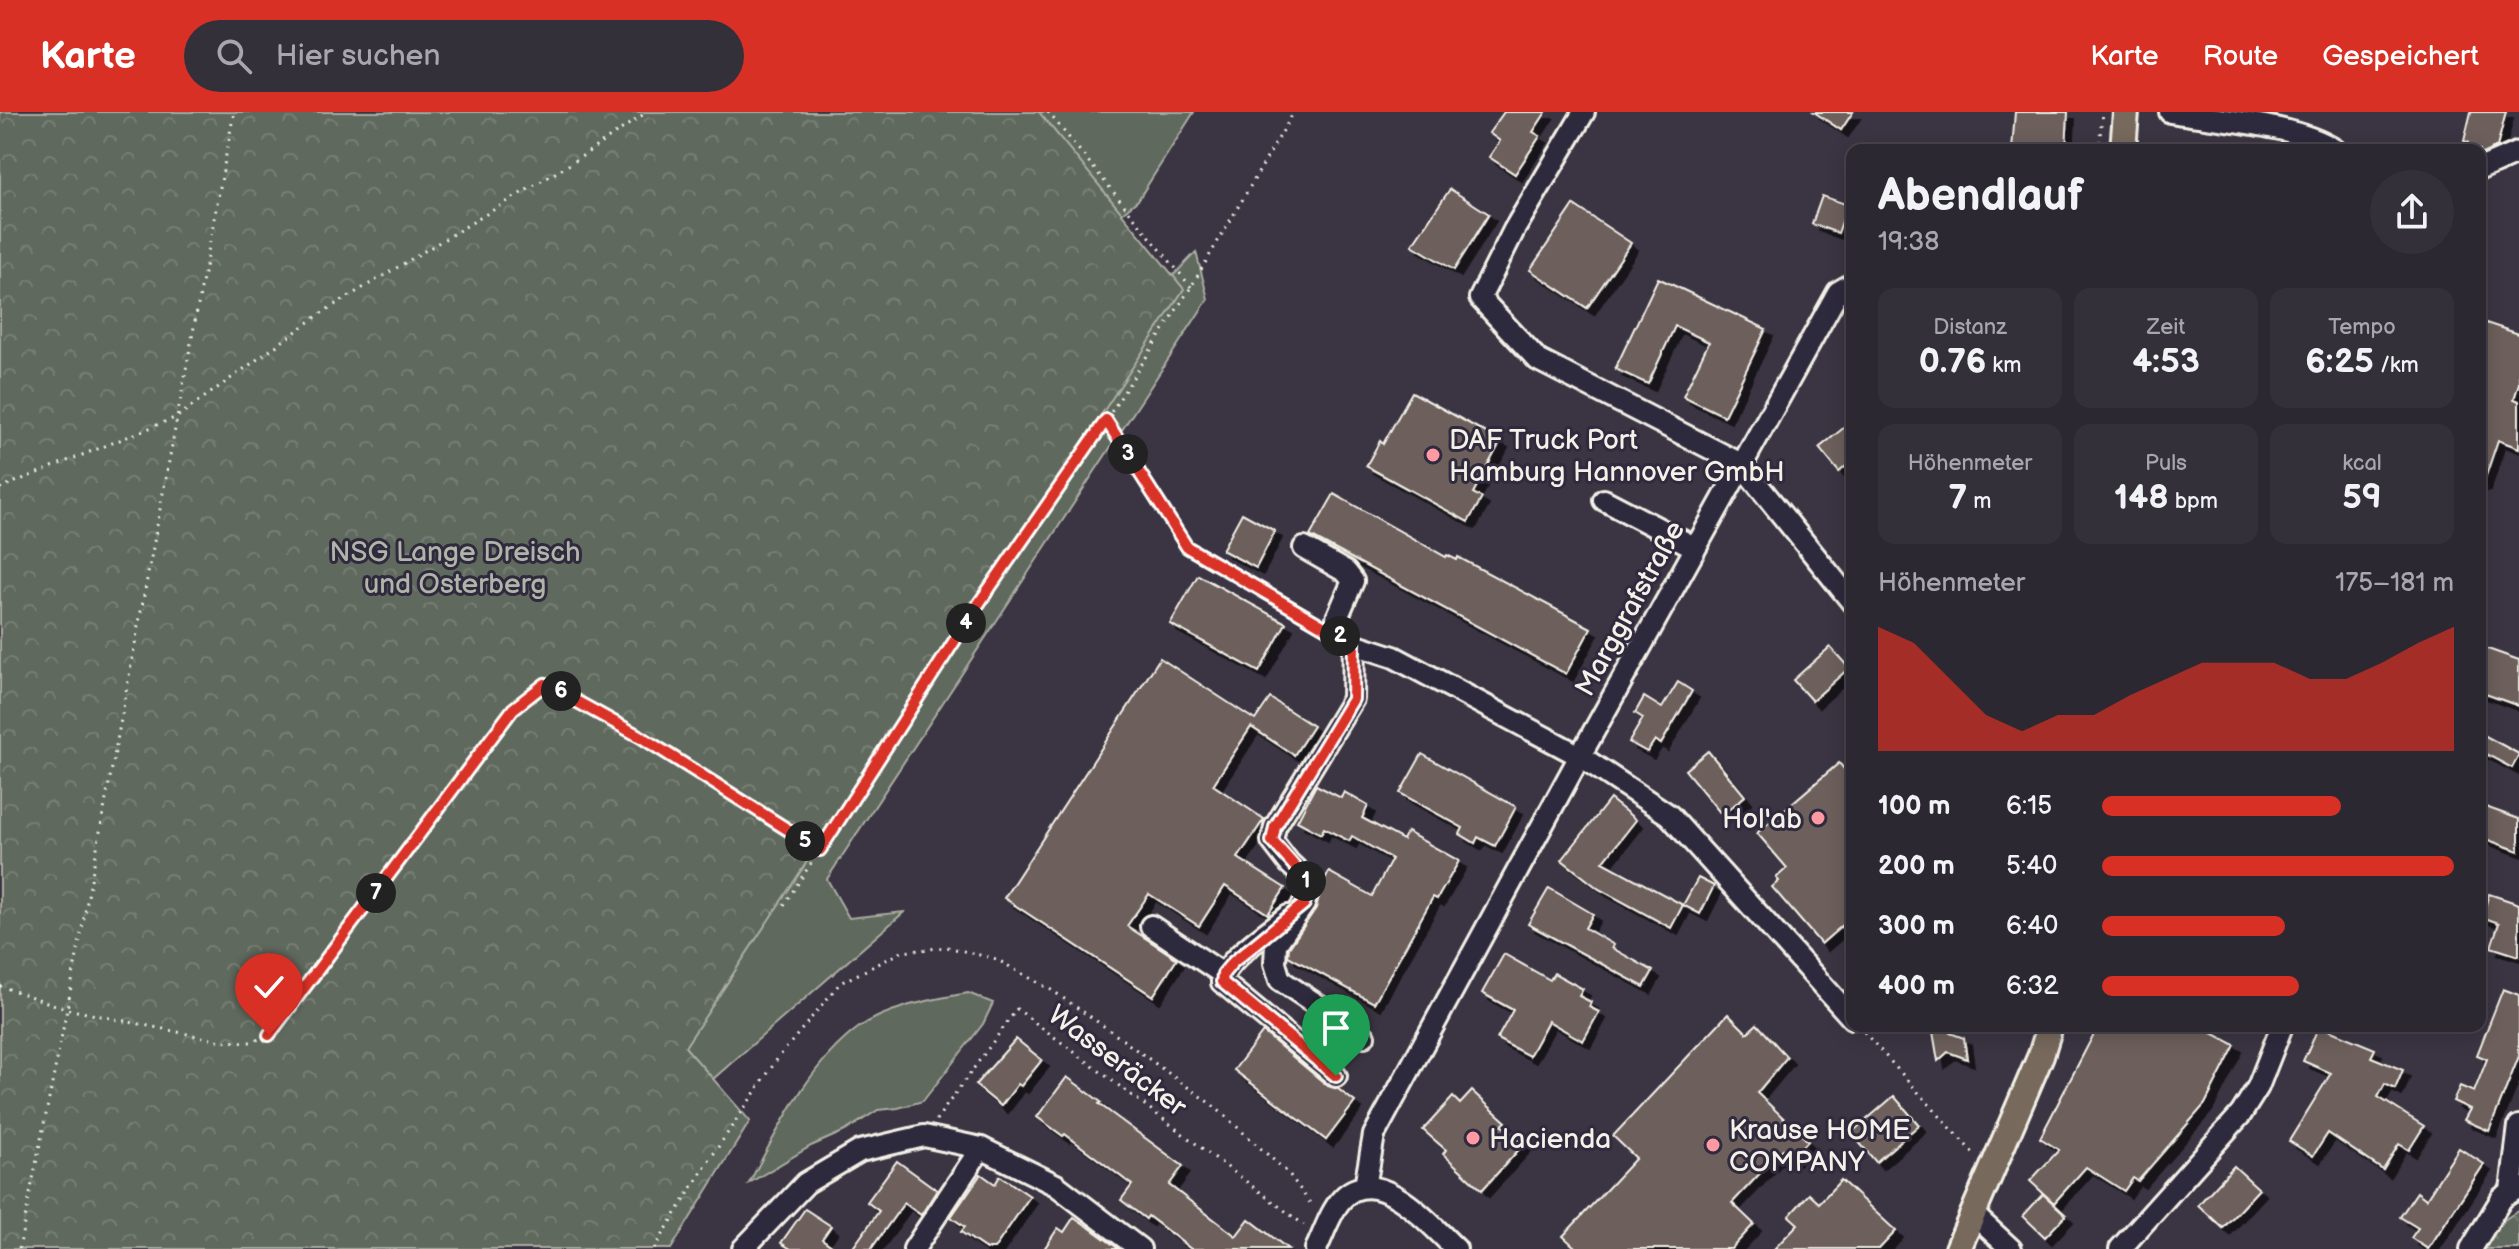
<!DOCTYPE html>
<html lang="de">
<meta charset="utf-8">
<style>
:root{--surface:#2c2832;--page:#34303a;--text:#f1f3f6;--muted:#a6a6ac;--line:#48444d;--accent:#d93025}
body{margin:0;font-family:"Balsamiq Sans",sans-serif;background:var(--page);color:var(--text);height:100vh;display:flex;flex-direction:column;font-size:30px;white-space:nowrap}
*{box-sizing:border-box;margin:0}
p{font-size:26px;color:var(--muted)}
.icon{flex:none;width:44px;height:44px;fill:none;stroke:currentColor;stroke-width:2;stroke-linecap:round;stroke-linejoin:round}
.map{position:relative;flex:1;overflow:hidden}
.drawer{position:absolute;left:1846px;top:32px;width:640px;height:888px;display:flex;flex-direction:column;background:var(--surface);border-radius:16px;box-shadow:0 4px 20px #0003,0 0 0 2px var(--line)}
.drawer>*{flex:none}
.pin{position:absolute;display:grid;place-items:center;width:68px;height:68px;color:#fff;margin:-82px -34px;border-radius:50% 50% 50% 0;rotate:-45deg;box-shadow:0 0 8px #0007}
.pin .icon{rotate:45deg}
.km{position:absolute;width:40px;height:40px;margin:-20px;border-radius:50%;background:#222;color:#fff;font-size:22px;line-height:40px;text-align:center}
.round{display:grid;place-items:center;flex:none;width:84px;height:84px;border-radius:42px;background:var(--page)}
.summary{display:flex;align-items:center;justify-content:space-between;height:136px;padding:0 32px}
h1{font-size:44px;font-weight:800;line-height:60px}
.stats{display:grid;grid-template-columns:repeat(3,1fr);gap:12px;height:136px;padding:8px 32px}
.stats div{display:grid;align-content:center;border-radius:16px;background:var(--page);text-align:center}
.stats b{font-size:34px;font-weight:800}
.stats small{font-size:22px;font-weight:400}
.stats p{font-size:22px}
.chart{height:224px;padding:16px 32px}
.chart p{display:flex;justify-content:space-between}
.chart svg{width:100%;height:144px;margin-top:8px;fill:var(--accent);opacity:.7}
ul{padding:0 32px;list-style:none;font-size:26px}
li{display:grid;grid-template-columns:128px 96px 1fr;align-items:center;height:60px}
li i{height:20px;border-radius:10px;background:var(--accent)}
header{display:flex;align-items:center;gap:48px;box-sizing:border-box;height:112px;padding:0 40px;background:var(--accent);color:#fff}
header strong{font-size:38px}
nav{display:flex;gap:44px;margin-inline-start:auto;font-size:28px}
.search{width:560px;height:72px;background:var(--page);display:flex;align-items:center;gap:20px;box-sizing:border-box;padding:0 28px;border-radius:44px;color:var(--muted);font-size:30px}
.map>svg:first-child{display:block}
</style>
<header>
<strong>Karte</strong>
<div class="search"><svg class="icon" aria-label="search" viewBox="0 0 24 24"><circle cx="10" cy="10" r="6"/><path d="M15 15l6 6"/></svg>Hier suchen</div>
<nav><a>Karte</a><a>Route</a><a>Gespeichert</a></nav>
</header>
<div class="map">
<svg width="2519" height="1137" viewBox="0 0 2519 1137">
<defs>
<pattern id="forest-crowns" width="20" height="18" patternUnits="userSpaceOnUse" patternTransform="scale(2)"><rect width="20" height="18" fill="#60695d"/><path d="M2 6a3 3 0 1 1 6 0M12 15a3 3 0 1 1 6 0" fill="none" stroke="#777f74"/></pattern>
<filter id="shadow"><feDropShadow dx="7" dy="7" stdDeviation="0" flood-color="#0009"/></filter>
</defs>
<rect width="100%" height="100%" fill="#3b3543"/>
<filter id="ink" filterUnits="userSpaceOnUse"><feTurbulence type="fractalNoise" baseFrequency=".0125" numOctaves="2"/><feDisplacementMap in="SourceGraphic" scale="16" xChannelSelector="R" yChannelSelector="G"/><feConvolveMatrix kernelMatrix="1 2 1 2 8 2 1 2 1" color-interpolation-filters="sRGB"/></filter>
<g filter="url(#ink)">
<g fill="#60695d" stroke="#aaada2" stroke-width="2">
<polygon points="1024,0 1194,0 1138,88 1111,110"/>
<polygon points="1196,140 1208,187 827,767 849,806 904,800 713,967 682,932 1167,170"/>
<path d="M968,881l25,10 -10,21 -60,77 -25,7 -20,2 -33,21 -34,15 -62,37c29,-53 59,-118 109,-155 31,-22 74,-28 110,-35z"/>
</g>
<g fill="url(#forest-crowns)" stroke="#aaada2" stroke-width="2">
<polygon points="0,0 1039,0 1184,177 685,935 750,1009 671,1137 0,1137"/>
<polygon points="2519,1098 2519,1137 2485,1137 2498,1112"/>
</g>
<g fill="#6c5f5b" stroke="#f4f1e8" stroke-width="2" filter="url(#shadow)">
<polygon points="1504,0 1546,0 1533,20 1540,24 1515,62 1489,45 1500,29 1489,21"/>
<polygon points="1814,0 1853,0 1841,18"/>
<polygon points="2015,0 2068,0 2066,38 2012,38"/>
<polygon points="2471,0 2506,0 2497,35 2480,43 2480,38 2466,38 2468,30 2464,29"/>
<polygon points="1450,77 1489,102 1454,158 1412,133"/>
<polygon points="1822,84 1848,93 1838,121 1812,112"/>
<polygon points="1574,93 1631,131 1587,196 1530,158"/>
<polygon points="1658,166 1766,217 1724,304 1683,284 1709,230 1675,214 1648,272 1615,257"/>
<polygon points="2480,209 2519,222 2519,271 2514,287 2519,289 2519,336 2498,328 2483,372 2480,372"/>
<polygon points="1412,280 1501,329 1473,381 1482,386 1468,410 1366,354 1380,329 1383,332"/>
<polygon points="1852,309 1852,349 1839,360 1819,336"/>
<polygon points="1334,382 1446,445 1447,443 1457,448 1458,445 1591,516 1566,562 1310,424"/>
<polygon points="1242,401 1275,419 1256,456 1222,438"/>
<polygon points="1198,463 1286,511 1259,560 1170,512"/>
<polygon points="1830,535 1849,556 1812,589 1793,568"/>
<polygon points="2485,536 2519,548 2519,594 2480,580 2480,551"/>
<polygon points="1160,546 1255,608 1270,586 1313,614 1294,643 1251,615 1213,673 1264,707 1238,746 1285,776 1268,802 1225,774 1199,814 1149,782 1127,814 1177,847 1153,884 1004,786"/>
<polygon points="1678,570 1692,579 1661,632 1655,628 1647,640 1629,630 1643,606 1635,601 1644,585 1662,596"/>
<polygon points="2480,621 2519,642 2512,656 2480,639"/>
<polygon points="1708,639 1745,684 1722,703 1685,658"/>
<polygon points="1422,642 1516,695 1495,734 1478,725 1475,731 1460,722 1463,716 1400,681"/>
<polygon points="1839,651 1852,666 1852,805 1821,832 1772,775 1779,769 1776,766 1787,756 1757,721"/>
<polygon points="1316,673 1341,686 1344,680 1368,694 1362,706 1403,728 1407,720 1459,749 1437,787 1433,785 1374,891 1288,844 1289,836 1316,796 1321,776 1329,760 1372,784 1392,747 1352,724 1349,729 1324,716 1321,722 1297,709"/>
<polygon points="1610,687 1636,708 1603,750 1683,793 1671,816 1599,777 1562,748"/>
<polygon points="2480,693 2519,707 2519,739 2480,725"/>
<polygon points="1698,766 1714,774 1700,802 1683,793"/>
<polygon points="1549,776 1593,802 1585,816 1614,833 1612,836 1653,859 1644,875 1528,812"/>
<polygon points="2489,782 2519,792 2519,844 2491,835 2499,811 2482,805"/>
<polygon points="1504,842 1550,868 1554,861 1583,877 1579,884 1591,890 1589,895 1599,900 1583,929 1548,909 1529,944 1497,927 1513,898 1482,881"/>
<polygon points="2503,877 2519,883 2519,944 2489,1019 2464,1008 2470,997 2453,989 2460,974 2474,980 2487,947 2477,943"/>
<polygon points="1728,902 1747,921 1757,912 1787,945 1757,981 1808,1029 1792,1046 1783,1037 1732,1091 1754,1112 1731,1137 1577,1137 1563,1124 1636,1046 1613,1024"/>
<polygon points="1932,914 1949,914 1950,921 1964,926 1967,947 1948,940 1938,949"/>
<polygon points="2098,914 2199,914 2235,933 2205,992 2138,1069 2133,1066 2124,1079 2086,1055 2054,1091 2030,1069 2059,1038 2040,1026"/>
<polygon points="2319,914 2375,937 2371,945 2403,958 2395,977 2385,972 2378,985 2424,1014 2409,1038 2399,1032 2383,1058 2328,1021 2313,1044 2289,1029 2331,961 2303,949"/>
<polygon points="1263,920 1328,974 1338,977 1355,990 1326,1028 1234,958"/>
<polygon points="1016,927 1042,948 1021,974 1018,972 1001,994 975,973"/>
<polygon points="1067,965 1101,990 1099,992 1183,1054 1169,1073 1236,1124 1249,1107 1288,1137 1191,1137 1148,1104 1146,1107 1121,1088 1132,1073 1065,1022 1063,1024 1037,1005"/>
<polygon points="1472,979 1506,1010 1502,1013 1524,1032 1482,1078 1443,1042 1446,1038 1423,1018 1453,985 1460,992"/>
<polygon points="1894,984 1919,1013 1876,1050 1851,1021"/>
<polygon points="2459,1036 2484,1052 2428,1137 2411,1126 2418,1116 2400,1105 2417,1080 2426,1087"/>
<polygon points="897,1049 937,1078 921,1103 904,1091 871,1137 852,1137 879,1099 867,1090"/>
<polygon points="2234,1054 2259,1077 2223,1116 2198,1093"/>
<polygon points="981,1062 995,1072 1000,1064 1030,1084 994,1137 986,1137 961,1120 965,1115 951,1105"/>
<polygon points="1841,1068 1896,1119 1879,1137 1774,1137 1798,1112 1789,1104 1809,1082 1819,1091"/>
<polygon points="2043,1082 2066,1103 2045,1125 2023,1104"/>
<polygon points="805,1097 831,1114 822,1127 836,1137 791,1137 781,1131"/>
<polygon points="1074,1105 1090,1116 1119,1137 1044,1137 1058,1116 1064,1120"/>
</g>
<g fill="none" stroke-linecap="round" stroke-linejoin="round">
<g stroke="#f4f1e8" stroke-width="26">
<g id="minor">
<polyline points="1584,0 1514,118 1480,186 1538,248 1741,352 1852,490"/>
<path d="M2170,0c46,8 127,12 165,38"/>
<polyline points="2480,57 2519,40"/>
<polyline points="1604,388 1694,435"/>
<polyline points="1304,436 1346,460 1353,469 1337,506 1354,532 1353,587 1275,715 1272,729 1289,751 1306,767 1308,779 1304,792 1276,832 1275,851 1280,868 1364,924"/>
<polyline points="1354,532 1394,545 1580,644 1669,703 1852,906"/>
<path d="M1288,804c-17,14 -64,44 -66,66l114,94"/>
<polyline points="1151,814 1223,862"/>
<polyline points="1365,1075 1374,1023 1580,644 1838,180 1852,172"/>
<polyline points="2511,1078 2519,1014"/>
<polyline points="1973,1102 2011,1137"/>
<polyline points="743,1137 806,1071 860,1039 924,1024 981,1036 1056,1073 1140,1137"/>
<polyline points="914,1137 981,1036"/>
<path d="M1316,1137c8,-16 14,-37 26,-50 35,-38 90,27 114,50"/>
<polyline points="2120,1137 2241,1002 2258,975 2282,914"/>
<polyline points="2471,1137 2502,1086 2519,1075"/>
</g>
</g>
<g stroke="#f4f1e8" stroke-width="30">
<g id="major">
<polyline points="2123,38 2126,0"/>
<polyline points="1958,1137 2041,943 2050,914"/>
</g>
</g>
<g stroke="#f4f1e8" stroke-width="3" stroke-dasharray="2 6" stroke-linecap="butt">
<polyline points="1048,0 1191,175"/>
<polyline points="2099,38 2102,0"/>
<polyline points="1106,308 1187,435 1320,512"/>
<polyline points="0,376 177,305 326,198 575,49 647,0"/>
<polyline points="784,793 975,497 1106,308 1191,175 1294,0"/>
<polyline points="0,874 67,897 221,929 252,930 269,923 513,597 545,572 641,625 820,738"/>
<polyline points="1864,920 1974,1042"/>
<polyline points="936,1008 1017,897 1304,1113"/>
<polyline points="19,1137 67,897 234,0"/>
<polyline points="654,1137 706,1053 778,946 840,871 902,840 947,835 996,847 1053,879 1105,915 1215,995 1289,1062 1313,1095"/>
</g>
<use href="#minor" stroke="#2f2a3d" stroke-width="20"/>
<use href="#major" stroke="#77695c" stroke-width="24"/>
</g>
</g>
<g fill="none" stroke-linecap="round" stroke-linejoin="round" filter="url(#ink)">
<g stroke="#fff" stroke-width="16">
<polyline id="route" points="269,923 513,597 545,572 641,625 820,738 975,497 1106,308 1187,435 1354,532 1353,587 1275,715 1272,729 1306,767 1308,779 1304,792 1232,851 1223,862 1222,870 1336,964"/>
</g>
<use href="#route" stroke="#d93025" stroke-width="10"/>
</g>
<g fill="#ff9aa2" stroke="#2f2a3d" stroke-width="3">
<circle cx="1433" cy="343" r="8"/>
<circle cx="1818" cy="706" r="8"/>
<circle cx="1473" cy="1026" r="8"/>
<circle cx="1713" cy="1033" r="8"/>
</g>
<g text-anchor="middle" stroke-width="6" stroke-linejoin="round" paint-order="stroke">
<g font-size="28" fill="#f4f1e8" stroke="#2f2a3d" text-anchor="start">
<text x="1449" y="337">DAF Truck Port<tspan x="1449" dy="32">Hamburg Hannover GmbH</tspan></text>
<text x="1802" y="716" text-anchor="end">Hol'ab</text>
<text x="1729" y="1027">Krause HOME<tspan x="1729" dy="32">COMPANY</tspan></text>
<text x="1489" y="1036">Hacienda</text>
</g>
<g font-size="28" fill="#b1b4a9" stroke="#2f2a3d">
<text x="455" y="449">NSG Lange Dreisch<tspan x="455" dy="32">und Osterberg</tspan></text>
</g>
<g font-size="28" fill="#f4f1e8" stroke="#2f2a3d">
<text transform="translate(1629 496) rotate(-61)" y="10">Marggrafstraße</text>
<text transform="translate(1118 948) rotate(37)" y="10">Wasseräcker</text>
</g>
</g>
</svg>
<div class="pin" style="left:1336px;top:964px;background:#1e9e55"><svg class="icon" aria-label="arrive" viewBox="0 0 24 24"><path d="M6 21V4h12l-3 4 3 4H6"/></svg></div>
<div class="pin" style="left:269px;top:923px;background:#d93025"><svg class="icon" aria-label="check" viewBox="0 0 24 24"><path d="M5 12l5 5 9-10"/></svg></div>
<b class="km" style="left:1306px;top:769px">1</b>
<b class="km" style="left:1340px;top:524px">2</b>
<b class="km" style="left:1128px;top:342px">3</b>
<b class="km" style="left:966px;top:511px">4</b>
<b class="km" style="left:805px;top:729px">5</b>
<b class="km" style="left:561px;top:579px">6</b>
<b class="km" style="left:376px;top:781px">7</b>
<section class="drawer">
<div class="summary"><div><h1>Abendlauf</h1><p>19:38</p></div><a class="round"><svg class="icon" aria-label="share" viewBox="0 0 24 24"><path d="M12 15V3M7 8l5-5 5 5M5 13v7h14v-7"/></svg></a></div>
<div class="stats">
<div><p>Distanz</p><b>0.76<small> km</small></b></div>
<div><p>Zeit</p><b>4:53</b></div>
<div><p>Tempo</p><b>6:25<small> /km</small></b></div>
</div>
<div class="stats">
<div><p>Höhenmeter</p><b>7<small> m</small></b></div>
<div><p>Puls</p><b>148<small> bpm</small></b></div>
<div><p>kcal</p><b>59</b></div>
</div>
<div class="chart"><p><span>Höhenmeter</span>175–181 m</p>
<svg viewBox="0 0 160 44" preserveAspectRatio="none"><path d="M0 44V6L10 11L20 22L30 33L40 38L50 33L60 33L70 27L80 22L90 17L100 17L110 17L120 22L130 22L140 17L150 11L160 6V44z"/></svg>
</div>
<ul>
<li><b>100 m</b>6:15<i style="width:68%"></i></li>
<li><b>200 m</b>5:40<i style="width:100%"></i></li>
<li><b>300 m</b>6:40<i style="width:52%"></i></li>
<li><b>400 m</b>6:32<i style="width:56%"></i></li>
</ul>
</section>
</div>
